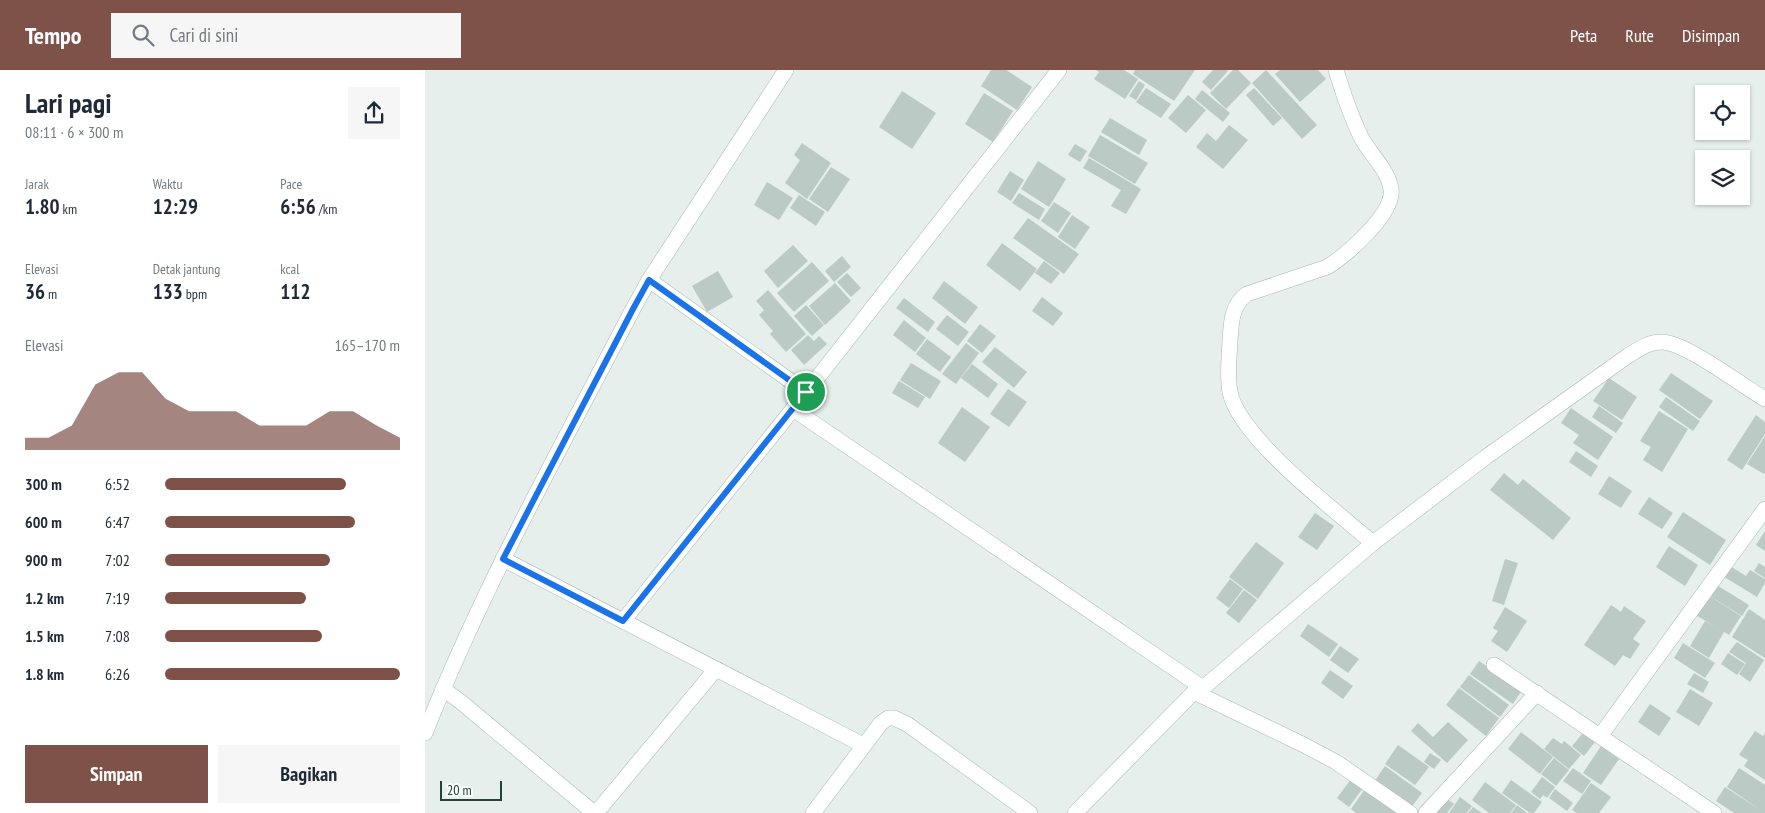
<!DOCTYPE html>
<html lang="id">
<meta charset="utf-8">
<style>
:root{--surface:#fff;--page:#f6f6f7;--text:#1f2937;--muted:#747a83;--accent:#7f5249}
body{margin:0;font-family:"PT Sans Narrow",sans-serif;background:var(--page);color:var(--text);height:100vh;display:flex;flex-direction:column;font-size:19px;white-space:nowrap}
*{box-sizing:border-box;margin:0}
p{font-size:16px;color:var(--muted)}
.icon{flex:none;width:28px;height:28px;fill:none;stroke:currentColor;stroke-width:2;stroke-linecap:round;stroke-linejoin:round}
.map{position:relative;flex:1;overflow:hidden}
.drawer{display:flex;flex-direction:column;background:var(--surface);width:425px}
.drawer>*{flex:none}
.fabs{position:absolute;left:1270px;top:15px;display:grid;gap:10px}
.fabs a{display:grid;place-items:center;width:55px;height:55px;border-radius:0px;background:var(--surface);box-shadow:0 1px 4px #0004;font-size:25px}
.scale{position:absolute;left:15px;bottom:12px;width:62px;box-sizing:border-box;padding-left:5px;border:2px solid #24423a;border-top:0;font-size:14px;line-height:18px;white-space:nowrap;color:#24423a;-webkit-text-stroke:4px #f7fbf9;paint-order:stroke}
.pin{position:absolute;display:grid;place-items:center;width:42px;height:42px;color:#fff;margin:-21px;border:2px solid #fff;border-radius:50%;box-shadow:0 1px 5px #0007}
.round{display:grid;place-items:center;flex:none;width:52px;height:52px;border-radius:0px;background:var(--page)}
.summary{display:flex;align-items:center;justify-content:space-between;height:85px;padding:0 25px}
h1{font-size:28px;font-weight:600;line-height:38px}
.figures{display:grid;grid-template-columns:repeat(3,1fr);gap:8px;height:85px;padding:5px 25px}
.figures div{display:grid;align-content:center}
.figures b{font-size:21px;font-weight:600}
.figures small{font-size:14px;font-weight:400}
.figures p{font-size:14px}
.chart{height:140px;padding:10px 25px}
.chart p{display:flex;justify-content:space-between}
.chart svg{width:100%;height:90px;margin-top:5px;fill:var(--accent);opacity:.7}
.button{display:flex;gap:10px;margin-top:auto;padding:10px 25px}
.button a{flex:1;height:58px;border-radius:0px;background:var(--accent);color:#fff;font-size:20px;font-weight:600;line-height:58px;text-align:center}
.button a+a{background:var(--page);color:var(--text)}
ul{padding:0 25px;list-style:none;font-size:16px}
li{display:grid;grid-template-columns:80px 60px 1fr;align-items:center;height:38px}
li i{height:12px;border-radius:6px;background:var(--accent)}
header{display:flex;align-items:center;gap:30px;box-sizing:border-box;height:70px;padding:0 25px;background:var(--accent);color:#fff}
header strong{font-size:24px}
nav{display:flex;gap:28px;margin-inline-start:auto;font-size:18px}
.search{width:350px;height:45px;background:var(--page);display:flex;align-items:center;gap:12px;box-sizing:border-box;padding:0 18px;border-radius:0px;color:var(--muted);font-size:19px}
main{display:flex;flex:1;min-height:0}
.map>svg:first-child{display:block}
</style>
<header>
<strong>Tempo</strong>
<div class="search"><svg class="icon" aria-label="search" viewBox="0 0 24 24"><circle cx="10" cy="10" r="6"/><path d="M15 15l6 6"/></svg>Cari di sini</div>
<nav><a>Peta</a><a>Rute</a><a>Disimpan</a></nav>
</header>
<main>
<section class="drawer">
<div class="summary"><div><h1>Lari pagi</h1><p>08:11 · 6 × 300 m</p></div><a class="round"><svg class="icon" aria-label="share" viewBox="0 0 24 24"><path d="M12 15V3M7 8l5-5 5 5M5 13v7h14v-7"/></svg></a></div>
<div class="figures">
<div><p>Jarak</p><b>1.80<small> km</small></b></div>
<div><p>Waktu</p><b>12:29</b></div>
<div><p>Pace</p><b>6:56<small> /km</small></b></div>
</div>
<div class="figures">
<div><p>Elevasi</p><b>36<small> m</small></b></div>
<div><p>Detak jantung</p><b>133<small> bpm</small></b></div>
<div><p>kcal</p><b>112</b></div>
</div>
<div class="chart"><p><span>Elevasi</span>165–170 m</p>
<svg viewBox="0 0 160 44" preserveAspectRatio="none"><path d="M0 44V38L10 38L20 32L30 12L40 6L50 6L60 19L70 25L80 25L90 25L100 32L110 32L120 32L130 25L140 25L150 32L160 38V44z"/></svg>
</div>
<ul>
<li><b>300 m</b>6:52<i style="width:77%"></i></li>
<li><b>600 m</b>6:47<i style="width:81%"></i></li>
<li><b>900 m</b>7:02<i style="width:70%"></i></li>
<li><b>1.2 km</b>7:19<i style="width:60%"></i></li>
<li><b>1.5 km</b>7:08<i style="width:67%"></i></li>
<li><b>1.8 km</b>6:26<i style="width:100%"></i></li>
</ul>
<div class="button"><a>Simpan</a><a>Bagikan</a></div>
</section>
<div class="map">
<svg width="1340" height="743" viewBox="0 0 1340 743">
<rect width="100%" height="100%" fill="#e6efeb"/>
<g fill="#bbcac4">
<polygon points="566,0 581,0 607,17 592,40 556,16"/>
<polygon points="671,0 699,0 713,9 700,29 669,9 674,2"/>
<polygon points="710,0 770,0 749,31 708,4"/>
<polygon points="788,0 801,0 803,1 786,20 777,12"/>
<polygon points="808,0 813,0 826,13 801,39 785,23"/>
<polygon points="841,0 892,55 877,69 827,13"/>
<polygon points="855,0 893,0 901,9 875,32 850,4"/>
<polygon points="714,11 720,15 711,30 704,26"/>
<polygon points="721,18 746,34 736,48 711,32"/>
<polygon points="829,18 857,48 848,56 821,25"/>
<polygon points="777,20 805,43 798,52 770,29"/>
<polygon points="477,21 511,43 487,79 454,57"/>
<polygon points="559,23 588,41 568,72 540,54"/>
<polygon points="763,25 781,40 761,63 743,48"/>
<polygon points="685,48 722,70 714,85 676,62"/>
<polygon points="804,55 823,70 798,99 771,77 782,63 791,71"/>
<polygon points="675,65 723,93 710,114 663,86"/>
<polygon points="377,73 406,93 382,129 360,113 375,90 369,85"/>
<polygon points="650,74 662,81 655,92 643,85"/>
<polygon points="664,88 716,119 701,144 686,136 696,120 658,98"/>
<polygon points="613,91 641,109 624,137 596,119"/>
<polygon points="406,97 425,109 403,142 384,129"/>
<polygon points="585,101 599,110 586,131 572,122"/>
<polygon points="342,112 368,128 354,150 329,135"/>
<polygon points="594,123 620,139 614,150 587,133"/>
<polygon points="374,125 400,142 391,156 365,138"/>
<polygon points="629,132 646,143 633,163 616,151"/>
<polygon points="647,145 665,157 650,179 633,167"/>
<polygon points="603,148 654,184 639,204 588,168"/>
<polygon points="577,173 612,199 595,221 561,195"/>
<polygon points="368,175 383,191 353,218 339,201"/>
<polygon points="417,186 426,197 409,212 400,201"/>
<polygon points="619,191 635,203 626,214 610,203"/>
<polygon points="387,192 404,211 369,242 352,223"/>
<polygon points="293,201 308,227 282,242 267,216"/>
<polygon points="422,203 436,218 426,227 412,212"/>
<polygon points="519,211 553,237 540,254 507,228"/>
<polygon points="410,213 426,231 400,255 384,236"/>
<polygon points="343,220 381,264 361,282 345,264 348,261 334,245 339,240 331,231"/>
<polygon points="617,227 638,243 628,256 607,241"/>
<polygon points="479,228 510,252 503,262 471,238"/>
<polygon points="381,235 399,255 387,266 369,246"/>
<polygon points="522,245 544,262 533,276 511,259"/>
<polygon points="479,250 501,268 490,282 468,265"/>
<polygon points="555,254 571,266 557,283 542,271"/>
<polygon points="383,265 389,271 394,266 402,274 379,295 366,280"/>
<polygon points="502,269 526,287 515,302 491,284"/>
<polygon points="541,273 554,283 531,314 517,304"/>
<polygon points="570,277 602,302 589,318 557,292"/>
<polygon points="486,293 516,311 505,329 475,310"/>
<polygon points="547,294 573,314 563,328 536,308"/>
<polygon points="1246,303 1288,331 1275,349 1234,320"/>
<polygon points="1184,308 1212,327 1197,350 1168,331"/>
<polygon points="474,311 500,327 493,338 467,323"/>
<polygon points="583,319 602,332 584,357 565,344"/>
<polygon points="1241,327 1275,351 1268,361 1234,337"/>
<polygon points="1174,336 1198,353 1191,363 1167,347"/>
<polygon points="537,337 565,357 540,392 513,373"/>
<polygon points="1146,338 1188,367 1173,390 1148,373 1154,365 1136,353"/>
<polygon points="1234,341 1263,359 1237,402 1218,390 1226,377 1215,371"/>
<polygon points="1331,345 1340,352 1340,364 1317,400 1302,390"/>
<polygon points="1340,366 1340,403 1339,404 1322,394"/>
<polygon points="1151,381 1173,396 1166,407 1144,392"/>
<polygon points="1079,403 1093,415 1098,409 1146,448 1128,470 1065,420"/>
<polygon points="1184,406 1207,421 1196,438 1173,424"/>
<polygon points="1224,427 1248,443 1237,459 1213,444"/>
<polygon points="1258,442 1301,470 1285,495 1242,467"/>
<polygon points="890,443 909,456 892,480 873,467"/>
<polygon points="1340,461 1340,481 1331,475"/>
<polygon points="831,472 859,493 833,529 804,507"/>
<polygon points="1244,476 1273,495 1260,516 1231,497"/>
<polygon points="1080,489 1093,493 1079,535 1067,531"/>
<polygon points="1334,493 1340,497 1340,508 1329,501"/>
<polygon points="1302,494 1321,506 1325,500 1340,509 1340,513 1332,527 1296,505"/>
<polygon points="805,509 818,519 804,538 791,528"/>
<polygon points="1290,514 1324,535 1317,546 1283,525"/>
<polygon points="819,520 832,530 814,553 801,543"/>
<polygon points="1281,524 1316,546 1304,565 1299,562 1284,588 1265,576 1280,551 1291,557 1269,544"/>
<polygon points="1186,535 1196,542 1199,536 1221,551 1208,569 1215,574 1205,589 1198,585 1190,596 1159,575"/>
<polygon points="1080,537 1102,551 1082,582 1066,571 1073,561 1068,558"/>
<polygon points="1324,539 1340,550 1340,588 1307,567"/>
<polygon points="883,554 913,574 904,587 875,566"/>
<polygon points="1312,572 1339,590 1325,612 1314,604 1321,593 1304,582"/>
<polygon points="1258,573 1290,593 1280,608 1249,588"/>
<polygon points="915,576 934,589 923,603 905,590"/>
<polygon points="1303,583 1320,594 1312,605 1296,594"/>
<polygon points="1054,591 1097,620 1088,634 1045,604"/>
<polygon points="905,600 928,616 918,629 896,613"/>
<polygon points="1269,603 1284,612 1278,623 1262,614"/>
<polygon points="1044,605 1084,635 1075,647 1035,617"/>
<polygon points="1034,618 1074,648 1061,666 1021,635"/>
<polygon points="1265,619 1288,633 1274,656 1251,642"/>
<polygon points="1225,634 1246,648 1234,666 1213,652"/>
<polygon points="1023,652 1043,670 1022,693 986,661 993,653 1008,667"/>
<polygon points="1330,661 1338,666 1340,664 1340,710 1319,696 1323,690 1314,685"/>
<polygon points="1096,662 1128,687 1115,704 1083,679"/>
<polygon points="1158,663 1170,672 1159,686 1147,676"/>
<polygon points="1128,668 1137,674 1139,671 1156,685 1144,699 1119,679"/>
<polygon points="973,675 1004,697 990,715 960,694"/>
<polygon points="1176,676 1194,689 1176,715 1158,703"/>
<polygon points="1005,683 1016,690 1009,699 999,692"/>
<polygon points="1129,688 1144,700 1131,716 1116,704"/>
<polygon points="960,696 997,723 986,738 949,712"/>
<polygon points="1148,698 1166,711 1157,724 1138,711"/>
<polygon points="1314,698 1340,715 1340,743 1309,743 1291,731 1300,717 1337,741 1302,717"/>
<polygon points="1117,707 1130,717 1122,728 1118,725 1115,729 1106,722"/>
<polygon points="926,709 938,718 924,737 912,728"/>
<polygon points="1086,710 1117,732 1109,743 1105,743 1077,723"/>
<polygon points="1060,712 1091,735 1085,743 1064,743 1047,730"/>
<polygon points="1166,713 1186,727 1174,743 1152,743 1147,740"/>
<polygon points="940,719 971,743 931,743 926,739"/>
<polygon points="1130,719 1148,733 1142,741 1124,728"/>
<polygon points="1018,726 1029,734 1022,743 1003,743"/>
<polygon points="1035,727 1047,736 1042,743 1024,743"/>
<polygon points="1092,735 1102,743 1086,743"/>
<polygon points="1048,737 1057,743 1043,743"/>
</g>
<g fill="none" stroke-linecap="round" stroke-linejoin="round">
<g stroke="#a8b8b2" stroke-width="16">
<g id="minor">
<path d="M911,0c7,23 15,47 26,69 9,16 26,31 29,50 4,24 -45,67 -64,78l-80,27c-16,11 -16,30 -17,48 -1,16 -3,34 0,50 9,46 106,119 143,151"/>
<polyline points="224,210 381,322"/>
<polyline points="368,339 778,618"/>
<polyline points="78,489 438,675"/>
<polyline points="198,551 368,339 634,0"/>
<polyline points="1069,595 1289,743"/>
<polyline points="18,619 36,632 169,743"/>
<polyline points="769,622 879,675 911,692 985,743"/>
<path d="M0,663c58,-146 135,-284 208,-424l16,-29 137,-210"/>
<polyline points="1175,666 1340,439"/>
<polyline points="171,743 291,599"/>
<polyline points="388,743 456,653 463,648 469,648 482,654 605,743"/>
<path d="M650,743l119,-121 9,-4 170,-145 113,-86 143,-102c10,-6 20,-13 32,-13 23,-1 81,44 104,57"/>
<polyline points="1001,743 1112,623"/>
</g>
</g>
<use href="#minor" stroke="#fff" stroke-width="15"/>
</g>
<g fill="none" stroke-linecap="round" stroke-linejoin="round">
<g stroke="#fff" stroke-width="10">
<polygon id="route" points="224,210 381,322 198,551 78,489 208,239"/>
</g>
<use href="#route" stroke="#1a73e8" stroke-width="6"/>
</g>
</svg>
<div class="fabs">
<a><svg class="icon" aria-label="locate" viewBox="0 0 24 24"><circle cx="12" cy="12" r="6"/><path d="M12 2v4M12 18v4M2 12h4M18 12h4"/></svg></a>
<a><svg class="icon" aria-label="layers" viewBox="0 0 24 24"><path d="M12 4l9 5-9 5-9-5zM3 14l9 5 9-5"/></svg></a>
</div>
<div class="scale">20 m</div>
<div class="pin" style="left:381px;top:322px;background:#1e9e55"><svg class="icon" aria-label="arrive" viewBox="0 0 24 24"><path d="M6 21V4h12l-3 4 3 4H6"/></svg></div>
</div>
</main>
